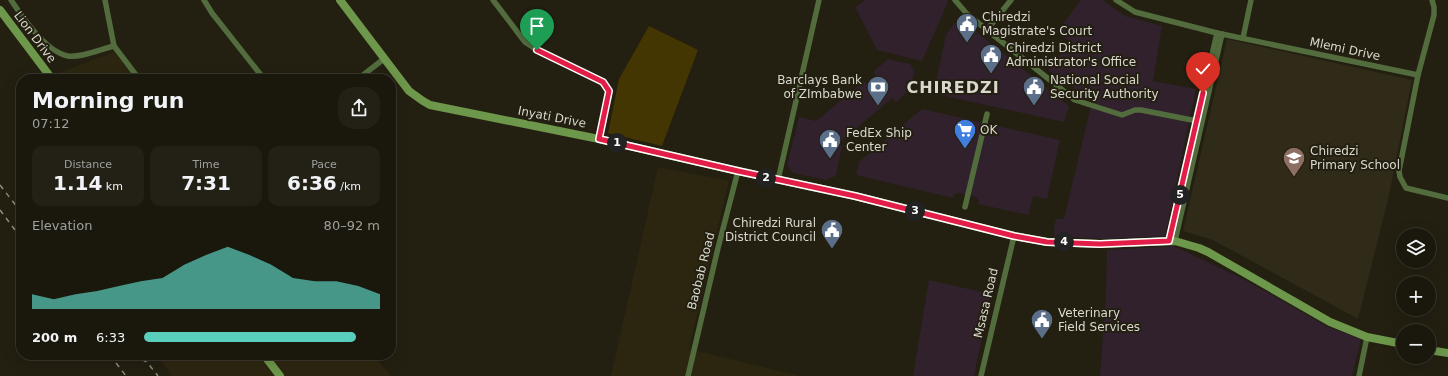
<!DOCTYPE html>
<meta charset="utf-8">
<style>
:root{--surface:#1a170d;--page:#232016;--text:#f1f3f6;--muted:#9f9f9d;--line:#38362e;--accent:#5acebc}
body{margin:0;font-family:"DejaVu Sans",sans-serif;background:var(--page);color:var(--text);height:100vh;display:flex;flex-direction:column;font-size:15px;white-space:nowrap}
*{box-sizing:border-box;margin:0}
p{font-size:13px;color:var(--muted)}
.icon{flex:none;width:22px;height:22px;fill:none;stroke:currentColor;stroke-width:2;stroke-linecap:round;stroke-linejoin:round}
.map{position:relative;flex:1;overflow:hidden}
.panel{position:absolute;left:16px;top:74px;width:380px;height:286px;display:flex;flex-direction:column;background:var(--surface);border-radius:16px;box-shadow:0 4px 16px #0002,0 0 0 1px var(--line)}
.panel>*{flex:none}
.fabs{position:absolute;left:1396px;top:228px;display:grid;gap:8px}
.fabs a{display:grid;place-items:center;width:40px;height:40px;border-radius:50%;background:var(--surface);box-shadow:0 4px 16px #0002,0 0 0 1px var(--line);font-size:20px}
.pin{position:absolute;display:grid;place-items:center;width:34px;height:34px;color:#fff;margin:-41px -17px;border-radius:50% 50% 50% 0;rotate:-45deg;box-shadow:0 0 4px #0007}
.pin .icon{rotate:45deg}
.km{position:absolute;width:20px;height:20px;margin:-10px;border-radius:50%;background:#222;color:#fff;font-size:11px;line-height:20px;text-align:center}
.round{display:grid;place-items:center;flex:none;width:42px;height:42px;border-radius:16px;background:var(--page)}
.overview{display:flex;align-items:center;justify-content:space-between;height:68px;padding:0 16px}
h1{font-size:22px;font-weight:600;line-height:30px}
.stats{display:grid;grid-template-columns:repeat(3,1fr);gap:6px;height:68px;padding:4px 16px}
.stats div{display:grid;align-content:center;border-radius:10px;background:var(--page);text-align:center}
.stats b{font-size:20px;font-weight:600}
.stats small{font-size:11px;font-weight:400}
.stats p{font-size:11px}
.chart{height:112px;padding:8px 16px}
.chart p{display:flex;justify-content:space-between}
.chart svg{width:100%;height:72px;margin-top:4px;fill:var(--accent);opacity:.7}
ul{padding:0 16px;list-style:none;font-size:13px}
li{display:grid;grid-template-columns:64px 48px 1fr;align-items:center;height:30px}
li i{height:10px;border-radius:5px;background:var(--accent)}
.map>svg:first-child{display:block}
</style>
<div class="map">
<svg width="1448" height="376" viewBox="0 0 1448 376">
<rect width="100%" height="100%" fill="#231f11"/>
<g fill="#30212d">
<polygon points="865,0 947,0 948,2 922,61 877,50 855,7"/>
<polygon points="1081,0 1102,0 1125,16 1162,26 1153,81 1196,89 1165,236 1104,239 1054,236 1054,228 1056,219 1064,219 1092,101 1048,70 1070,42 1057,32"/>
<polygon points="964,22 1069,106 1064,122 940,95 935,86 946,35 954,23"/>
<polygon points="888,59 910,64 915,72 909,90 896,102 892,98 838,144 842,146 836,176 826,180 793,173 787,165 799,117 816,121 864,81 870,88 880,80 873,72"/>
<polygon points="922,109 1060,140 1047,199 1033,196 1029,215 978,204 979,201 976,197 958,193 953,195 953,198 856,175 859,162"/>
<polygon points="1174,246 1247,281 1328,327 1361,339 1352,376 1100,376 1106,292 1107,250"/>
<polygon points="929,280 991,294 974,376 913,376"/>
</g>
<g fill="#2c2611">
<polygon points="114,52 135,79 63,79 59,73"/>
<polygon points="658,167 729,181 689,349 800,376 611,376"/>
<polygon points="157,355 373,355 391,376 172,376"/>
</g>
<polygon fill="#302a19" points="1227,39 1412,80 1389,195 1358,319 1213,240 1183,231"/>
<polygon fill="#433603" points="649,26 698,50 662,146 608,133 619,79"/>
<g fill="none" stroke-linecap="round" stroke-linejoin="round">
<g stroke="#526c3d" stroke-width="5.5">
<path d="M11,0c12,18 35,52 57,56 13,2 33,-7 46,-10"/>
<polyline points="105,0 114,46 139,79"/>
<polyline points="204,0 212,13 264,79"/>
<polyline points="493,0 525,42 537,50 603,82 609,91 599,139"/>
<polyline points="955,0 967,14 1075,100 1122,115 1135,110 1141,110 1197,121"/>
<polyline points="1116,0 1135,12 1217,33 1418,75 1399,171 1400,177 1406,188 1448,198"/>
<polyline points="986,31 1011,0"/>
<polyline points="1243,38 1251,0"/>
<polyline points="1418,75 1434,15 1434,7 1432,0"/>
<polyline points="358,79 385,58"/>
<polyline points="778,180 819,0"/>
<polyline points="965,207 987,114"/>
<polyline points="1169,241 1217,33"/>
<polyline points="1175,241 1222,34"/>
<polyline points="688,376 718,248 738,171"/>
<polyline points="981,376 1014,236"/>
<polyline points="1359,376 1367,337"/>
</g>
<g stroke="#6d974a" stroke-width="8">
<polyline points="340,0 409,91 423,101 430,105 599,139 738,171 855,196 1014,236 1047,242 1100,244 1175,241 1199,248 1208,252 1330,322 1367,337 1403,344"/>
<polyline points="0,10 52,79"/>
<polyline points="1429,350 1448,353"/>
<polyline points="264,355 280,376"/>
</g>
<g stroke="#908d82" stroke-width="1.5" stroke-dasharray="5 5" stroke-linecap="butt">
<polyline points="0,185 21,212"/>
<polyline points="0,210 21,238"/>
<polyline points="110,355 126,376"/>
<polyline points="133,355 147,362 158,376"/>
</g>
</g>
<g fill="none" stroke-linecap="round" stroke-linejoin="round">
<g stroke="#fff" stroke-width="8">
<polyline id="route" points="537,50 603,82 609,91 599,139 738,171 855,196 1014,236 1047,242 1100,244 1169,241 1203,93"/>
</g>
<use href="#route" stroke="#e11d48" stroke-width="5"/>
</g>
<defs>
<g id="civic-pin" transform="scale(1.15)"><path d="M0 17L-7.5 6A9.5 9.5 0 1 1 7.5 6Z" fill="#5c6f8a" stroke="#231f11"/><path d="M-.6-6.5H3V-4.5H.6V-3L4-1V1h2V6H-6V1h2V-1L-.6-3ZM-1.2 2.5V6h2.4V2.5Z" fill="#fff"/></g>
<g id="bank-pin" transform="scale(1.15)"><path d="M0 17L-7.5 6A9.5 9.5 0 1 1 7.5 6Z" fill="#5c6f8a" stroke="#231f11"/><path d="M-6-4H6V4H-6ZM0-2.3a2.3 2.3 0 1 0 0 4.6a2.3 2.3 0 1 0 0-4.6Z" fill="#fff"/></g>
<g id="supermarket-pin" transform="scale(1.15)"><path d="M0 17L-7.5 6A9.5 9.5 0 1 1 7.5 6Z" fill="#3f7fe0" stroke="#231f11"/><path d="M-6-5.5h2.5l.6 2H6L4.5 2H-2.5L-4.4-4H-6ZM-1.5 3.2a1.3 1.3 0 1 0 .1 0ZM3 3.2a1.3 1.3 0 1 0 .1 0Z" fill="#fff"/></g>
<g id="school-pin" transform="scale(1.15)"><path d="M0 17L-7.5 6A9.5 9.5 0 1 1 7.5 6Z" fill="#8d6e63" stroke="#231f11"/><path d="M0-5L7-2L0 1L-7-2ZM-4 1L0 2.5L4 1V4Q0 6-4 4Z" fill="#fff"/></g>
</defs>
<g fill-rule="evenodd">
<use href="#civic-pin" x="967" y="24"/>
<use href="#civic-pin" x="991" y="55"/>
<use href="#bank-pin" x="878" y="87"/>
<use href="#civic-pin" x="1034" y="87"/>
<use href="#supermarket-pin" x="965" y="130"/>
<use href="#civic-pin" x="830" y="140"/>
<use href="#school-pin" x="1294" y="158"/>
<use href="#civic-pin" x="832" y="230"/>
<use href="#civic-pin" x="1042" y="320"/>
</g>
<g text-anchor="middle" stroke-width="4" stroke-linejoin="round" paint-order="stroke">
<g font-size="12" fill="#dad8ce" stroke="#231f11" text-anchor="start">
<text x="982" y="21">Chiredzi<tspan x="982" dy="14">Magistrate's Court</tspan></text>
<text x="1006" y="52">Chiredzi District<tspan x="1006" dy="14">Administrator's Office</tspan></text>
<text x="862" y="84" text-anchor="end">Barclays Bank<tspan x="862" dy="14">of ZImbabwe</tspan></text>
<text x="1050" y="84">National Social<tspan x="1050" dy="14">Security Authority</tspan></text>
<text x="980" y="134">OK</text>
<text x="846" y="137">FedEx Ship<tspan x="846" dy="14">Center</tspan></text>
<text x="1310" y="155">Chiredzi<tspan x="1310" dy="14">Primary School</tspan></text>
<text x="816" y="227" text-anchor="end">Chiredzi Rural<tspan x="816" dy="14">District Council</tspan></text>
<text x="1058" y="317">Veterinary<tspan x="1058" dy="14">Field Services</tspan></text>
</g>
<g font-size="12" fill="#dad8ce" stroke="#231f11">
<text transform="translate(35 37) rotate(53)" y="4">Lion Drive</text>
<text transform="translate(1345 49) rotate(12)" y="4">Mlemi Drive</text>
<text transform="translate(552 117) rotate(11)" y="4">Inyati Drive</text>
<text transform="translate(701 271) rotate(-76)" y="4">Baobab Road</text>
<text transform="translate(986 303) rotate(-77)" y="4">Msasa Road</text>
</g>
<g font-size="16" font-weight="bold" letter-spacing="1" fill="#dad8ce" stroke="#231f11">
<text x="953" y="93">CHIREDZI</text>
</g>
</g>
</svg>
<div class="fabs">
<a><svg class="icon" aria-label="layers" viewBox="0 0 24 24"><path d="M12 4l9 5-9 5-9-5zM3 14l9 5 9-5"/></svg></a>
<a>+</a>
<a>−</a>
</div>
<div class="pin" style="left:537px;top:50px;background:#1e9e55"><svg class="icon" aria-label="arrive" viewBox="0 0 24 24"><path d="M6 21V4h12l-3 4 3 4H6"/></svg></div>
<div class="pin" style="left:1203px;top:93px;background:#d93025"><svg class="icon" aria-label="check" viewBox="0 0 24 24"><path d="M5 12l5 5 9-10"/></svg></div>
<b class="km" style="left:617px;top:143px">1</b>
<b class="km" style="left:766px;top:178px">2</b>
<b class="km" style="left:915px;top:211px">3</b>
<b class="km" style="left:1064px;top:242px">4</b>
<b class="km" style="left:1180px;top:195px">5</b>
<section class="panel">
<div class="overview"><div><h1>Morning run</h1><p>07:12</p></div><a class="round"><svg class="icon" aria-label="share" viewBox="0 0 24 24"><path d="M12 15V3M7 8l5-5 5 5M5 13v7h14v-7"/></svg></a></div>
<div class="stats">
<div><p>Distance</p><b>1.14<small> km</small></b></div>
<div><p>Time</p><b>7:31</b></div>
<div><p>Pace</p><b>6:36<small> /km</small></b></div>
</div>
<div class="chart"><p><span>Elevation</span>80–92 m</p>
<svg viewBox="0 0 160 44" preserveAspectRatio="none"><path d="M0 44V35L10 38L20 35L30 33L40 30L50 27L60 25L70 17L80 11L90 6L100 11L110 17L120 25L130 27L140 27L150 30L160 35V44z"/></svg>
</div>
<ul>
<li><b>200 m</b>6:33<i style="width:90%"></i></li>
</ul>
</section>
</div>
